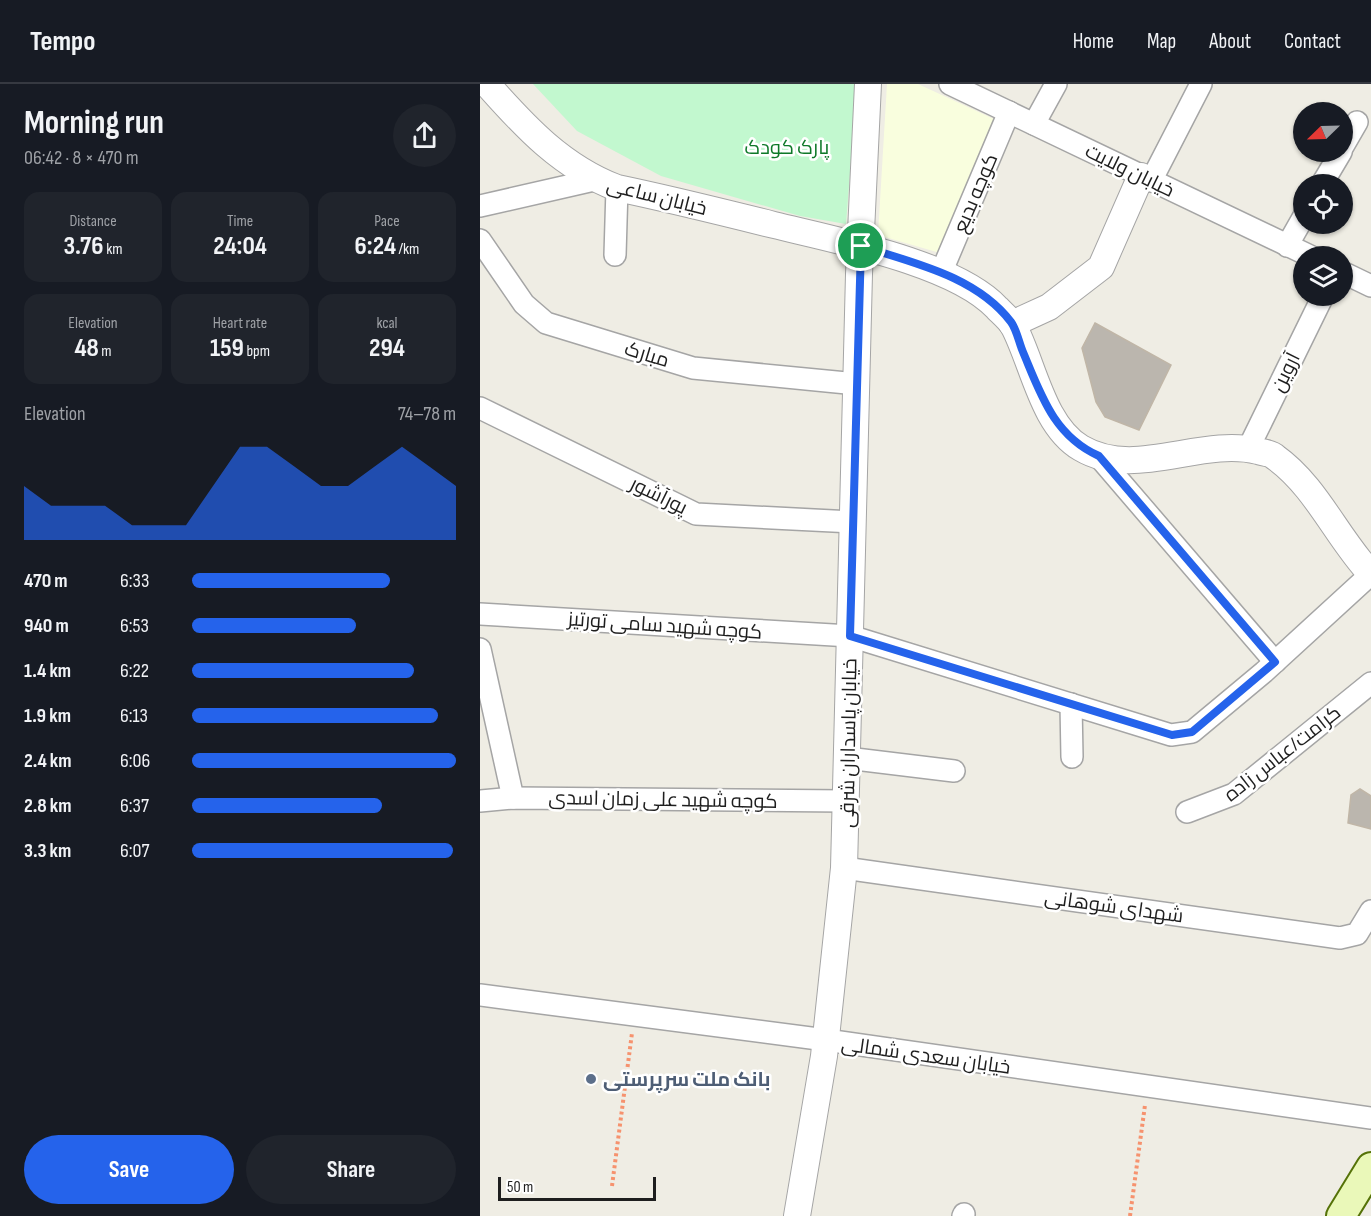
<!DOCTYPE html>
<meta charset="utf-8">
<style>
:root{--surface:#171b24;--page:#20242c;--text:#f1f3f6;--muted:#9ea1a6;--line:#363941;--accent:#2563eb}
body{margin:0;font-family:"Sofia Sans Condensed",Cairo,sans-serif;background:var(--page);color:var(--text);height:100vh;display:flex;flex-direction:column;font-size:22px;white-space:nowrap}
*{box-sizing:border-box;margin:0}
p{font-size:20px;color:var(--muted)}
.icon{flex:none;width:33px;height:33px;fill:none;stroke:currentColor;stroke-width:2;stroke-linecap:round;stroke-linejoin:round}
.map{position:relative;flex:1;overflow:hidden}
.panel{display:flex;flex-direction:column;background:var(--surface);width:480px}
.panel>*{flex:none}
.needle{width:39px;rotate:247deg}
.controls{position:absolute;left:813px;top:18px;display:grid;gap:12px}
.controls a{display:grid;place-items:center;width:60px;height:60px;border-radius:50%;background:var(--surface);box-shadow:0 2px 4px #0004;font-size:30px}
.scale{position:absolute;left:18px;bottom:15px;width:158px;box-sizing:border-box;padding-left:6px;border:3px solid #1e1e1e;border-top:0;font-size:16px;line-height:21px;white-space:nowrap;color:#1e1e1e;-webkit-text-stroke:4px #fff;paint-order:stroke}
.pin{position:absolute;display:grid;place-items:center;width:51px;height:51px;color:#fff;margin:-26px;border:3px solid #fff;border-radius:50%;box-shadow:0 2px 6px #0007}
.round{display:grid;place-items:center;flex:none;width:63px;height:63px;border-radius:32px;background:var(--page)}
.overview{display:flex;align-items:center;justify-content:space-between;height:102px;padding:0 24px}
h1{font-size:33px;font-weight:700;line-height:45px}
.metrics{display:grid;grid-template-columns:repeat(3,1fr);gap:9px;height:102px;padding:6px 24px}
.metrics div{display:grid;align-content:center;border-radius:15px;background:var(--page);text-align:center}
.metrics b{font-size:26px;font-weight:700}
.metrics small{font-size:16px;font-weight:400}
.metrics p{font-size:16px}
.chart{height:168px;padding:12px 24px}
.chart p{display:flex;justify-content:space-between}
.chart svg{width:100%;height:108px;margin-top:6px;fill:var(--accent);opacity:.7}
.cta{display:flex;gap:12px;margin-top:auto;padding:12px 24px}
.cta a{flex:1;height:69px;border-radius:36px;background:var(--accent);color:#fff;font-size:24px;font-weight:700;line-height:69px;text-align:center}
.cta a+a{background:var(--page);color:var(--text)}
ul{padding:0 24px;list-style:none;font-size:20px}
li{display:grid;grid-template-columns:96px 72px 1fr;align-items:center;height:45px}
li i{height:15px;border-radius:8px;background:var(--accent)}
header{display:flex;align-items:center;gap:36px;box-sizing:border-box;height:84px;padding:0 30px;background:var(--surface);border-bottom:2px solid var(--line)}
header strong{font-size:28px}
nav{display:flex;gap:33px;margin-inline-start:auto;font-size:21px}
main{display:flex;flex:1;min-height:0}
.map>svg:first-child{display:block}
</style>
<header>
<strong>Tempo</strong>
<nav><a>Home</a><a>Map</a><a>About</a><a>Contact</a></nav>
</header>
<main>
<section class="panel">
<div class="overview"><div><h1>Morning run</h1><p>06:42 · 8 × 470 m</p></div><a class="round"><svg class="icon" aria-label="share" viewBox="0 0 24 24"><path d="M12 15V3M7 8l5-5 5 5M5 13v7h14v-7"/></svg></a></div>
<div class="metrics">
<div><p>Distance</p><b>3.76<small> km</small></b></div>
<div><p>Time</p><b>24:04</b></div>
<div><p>Pace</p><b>6:24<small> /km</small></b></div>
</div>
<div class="metrics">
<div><p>Elevation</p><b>48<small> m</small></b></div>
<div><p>Heart rate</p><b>159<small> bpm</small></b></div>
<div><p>kcal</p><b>294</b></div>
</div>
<div class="chart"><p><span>Elevation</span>74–78 m</p>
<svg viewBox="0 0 160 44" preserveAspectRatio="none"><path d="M0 44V22L10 30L20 30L30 30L40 38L50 38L60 38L70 22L80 6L90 6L100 14L110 22L120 22L130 14L140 6L150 14L160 22V44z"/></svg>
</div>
<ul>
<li><b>470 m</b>6:33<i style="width:75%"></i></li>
<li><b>940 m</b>6:53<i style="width:62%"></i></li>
<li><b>1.4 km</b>6:22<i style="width:84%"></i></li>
<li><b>1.9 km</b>6:13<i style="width:93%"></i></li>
<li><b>2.4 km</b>6:06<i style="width:100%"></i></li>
<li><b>2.8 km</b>6:37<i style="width:72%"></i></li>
<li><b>3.3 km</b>6:07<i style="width:99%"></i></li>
</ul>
<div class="cta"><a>Save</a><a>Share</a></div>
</section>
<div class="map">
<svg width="891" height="1132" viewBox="0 0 891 1132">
<rect width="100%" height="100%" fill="#efede4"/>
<polygon fill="#f9fede" points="407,0 438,0 516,36 460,169 398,151"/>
<polygon fill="#c2f8cf" points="53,0 377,0 366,140 320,132 181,92 97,47"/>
<g fill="#bbb6ae" stroke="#c0b6a7" stroke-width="1.5">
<polygon points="615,239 691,281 659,346 625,333 616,318 602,264"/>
<polygon points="880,705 891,712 891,745 868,739 871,711"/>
</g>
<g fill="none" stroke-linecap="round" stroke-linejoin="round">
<g stroke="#a5a5a5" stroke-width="24">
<g id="minor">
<polyline points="470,0 830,172"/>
<polyline points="554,40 576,0"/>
<polyline points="862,64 877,38"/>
<polyline points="671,97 721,0"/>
<polyline points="842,100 861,68"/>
<polyline points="0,122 114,96"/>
<polyline points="0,156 44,220 66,239 213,284 377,300"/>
<polyline points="807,162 824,132"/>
<polyline points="135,171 137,104"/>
<polyline points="862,188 891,202"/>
<polyline points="461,189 529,28"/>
<polyline points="0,324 216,430 373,438"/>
<polyline points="768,365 843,212"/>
<polyline points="619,373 795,578"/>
<polyline points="0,530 370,552 691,651 712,648 784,588 891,490"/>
<polyline points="0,565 33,714"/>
<polyline points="591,620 592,673"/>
<polyline points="367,674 474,687"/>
<polyline points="0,717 33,714 366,717"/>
<polyline points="707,728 754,710 891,599"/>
<polyline points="364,784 860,854 877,850 891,827"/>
<polyline points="0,911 346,956 891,1034"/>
<polyline points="483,1132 484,1130"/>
</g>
</g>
<g stroke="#a5a5a5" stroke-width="28">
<g id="tertiary">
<path d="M7,0c38,43 75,83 130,104 53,11 105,24 157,37 61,15 181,38 223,83 5,5 12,11 16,17 20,37 29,100 68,123 54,32 119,-11 177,3 6,2 13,2 17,6 41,29 62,81 96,117"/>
<polyline points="532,240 569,223 621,183 661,92"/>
<polyline points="317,1132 344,972 364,784 379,190 388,0"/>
</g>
</g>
<g stroke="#557208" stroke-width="32">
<polyline id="secondary" points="861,1132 891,1083"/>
</g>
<g stroke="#f6926e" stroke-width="4" stroke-dasharray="3 3" stroke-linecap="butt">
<polyline points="132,1102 152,949"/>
<polyline points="650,1132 665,1021"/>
</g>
<use href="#minor" stroke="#fff" stroke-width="21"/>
<use href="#tertiary" stroke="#fff" stroke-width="26"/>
<use href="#secondary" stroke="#eaf8b9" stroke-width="28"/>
</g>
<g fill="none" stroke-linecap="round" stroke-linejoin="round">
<g stroke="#fff" stroke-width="12">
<path id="route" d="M381,162c52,17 115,30 150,76 6,8 8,21 12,30 18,43 31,84 76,104l176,206 -83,70 -20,3 -322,-99z"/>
</g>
<use href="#route" stroke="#2563eb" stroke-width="8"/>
</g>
<circle fill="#5c6f8a" stroke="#fff" stroke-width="2" cx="111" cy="995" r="6"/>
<g text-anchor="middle" stroke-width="5" stroke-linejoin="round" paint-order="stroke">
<g font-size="20" fill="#0f7929" stroke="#fff">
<text x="307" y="70">پارک کودک</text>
</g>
<g font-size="20" fill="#1e1e1e" stroke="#fff">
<text transform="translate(650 86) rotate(26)" y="7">خیابان ولایت</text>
<text transform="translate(495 109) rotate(-67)" y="7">کوچه بدیع</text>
<text transform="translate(177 112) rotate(14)" y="7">خیابان ساعی</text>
<text transform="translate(167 270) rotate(17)" y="7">مبارک</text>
<text transform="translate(805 288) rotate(-64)" y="7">آروین</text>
<text transform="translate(179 411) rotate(26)" y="7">پورآشور</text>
<text transform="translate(185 541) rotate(4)" y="7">کوچه شهید سامی تورتیز</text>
<text transform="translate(368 659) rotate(-89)" y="7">خیابان پاسداران شرقی</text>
<text transform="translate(802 669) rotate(-38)" y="7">کرامت/عباس زاده</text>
<text transform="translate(183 715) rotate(1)" y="7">کوچه شهید علی زمان اسدی</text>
<text transform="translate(634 822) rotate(8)" y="7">شهدای شوهانی</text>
<text transform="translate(446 971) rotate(8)" y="7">خیابان سعدی شمالی</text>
</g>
<g font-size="20" font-weight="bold" fill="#4e5e75" stroke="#fff" text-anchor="start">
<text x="123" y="1002">بانک ملت سرپرستی</text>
</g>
</g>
</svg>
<div class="controls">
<a><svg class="needle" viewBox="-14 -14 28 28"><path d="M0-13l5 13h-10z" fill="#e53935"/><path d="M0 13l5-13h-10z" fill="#9ea1a6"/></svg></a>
<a><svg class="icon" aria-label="locate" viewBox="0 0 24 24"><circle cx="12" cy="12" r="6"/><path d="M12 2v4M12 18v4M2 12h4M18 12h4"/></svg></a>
<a><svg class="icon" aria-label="layers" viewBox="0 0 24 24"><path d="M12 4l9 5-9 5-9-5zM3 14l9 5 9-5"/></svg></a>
</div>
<div class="scale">50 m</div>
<div class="pin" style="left:381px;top:162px;background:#1e9e55"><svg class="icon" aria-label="arrive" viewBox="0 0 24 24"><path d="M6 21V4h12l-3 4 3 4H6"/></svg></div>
</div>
</main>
